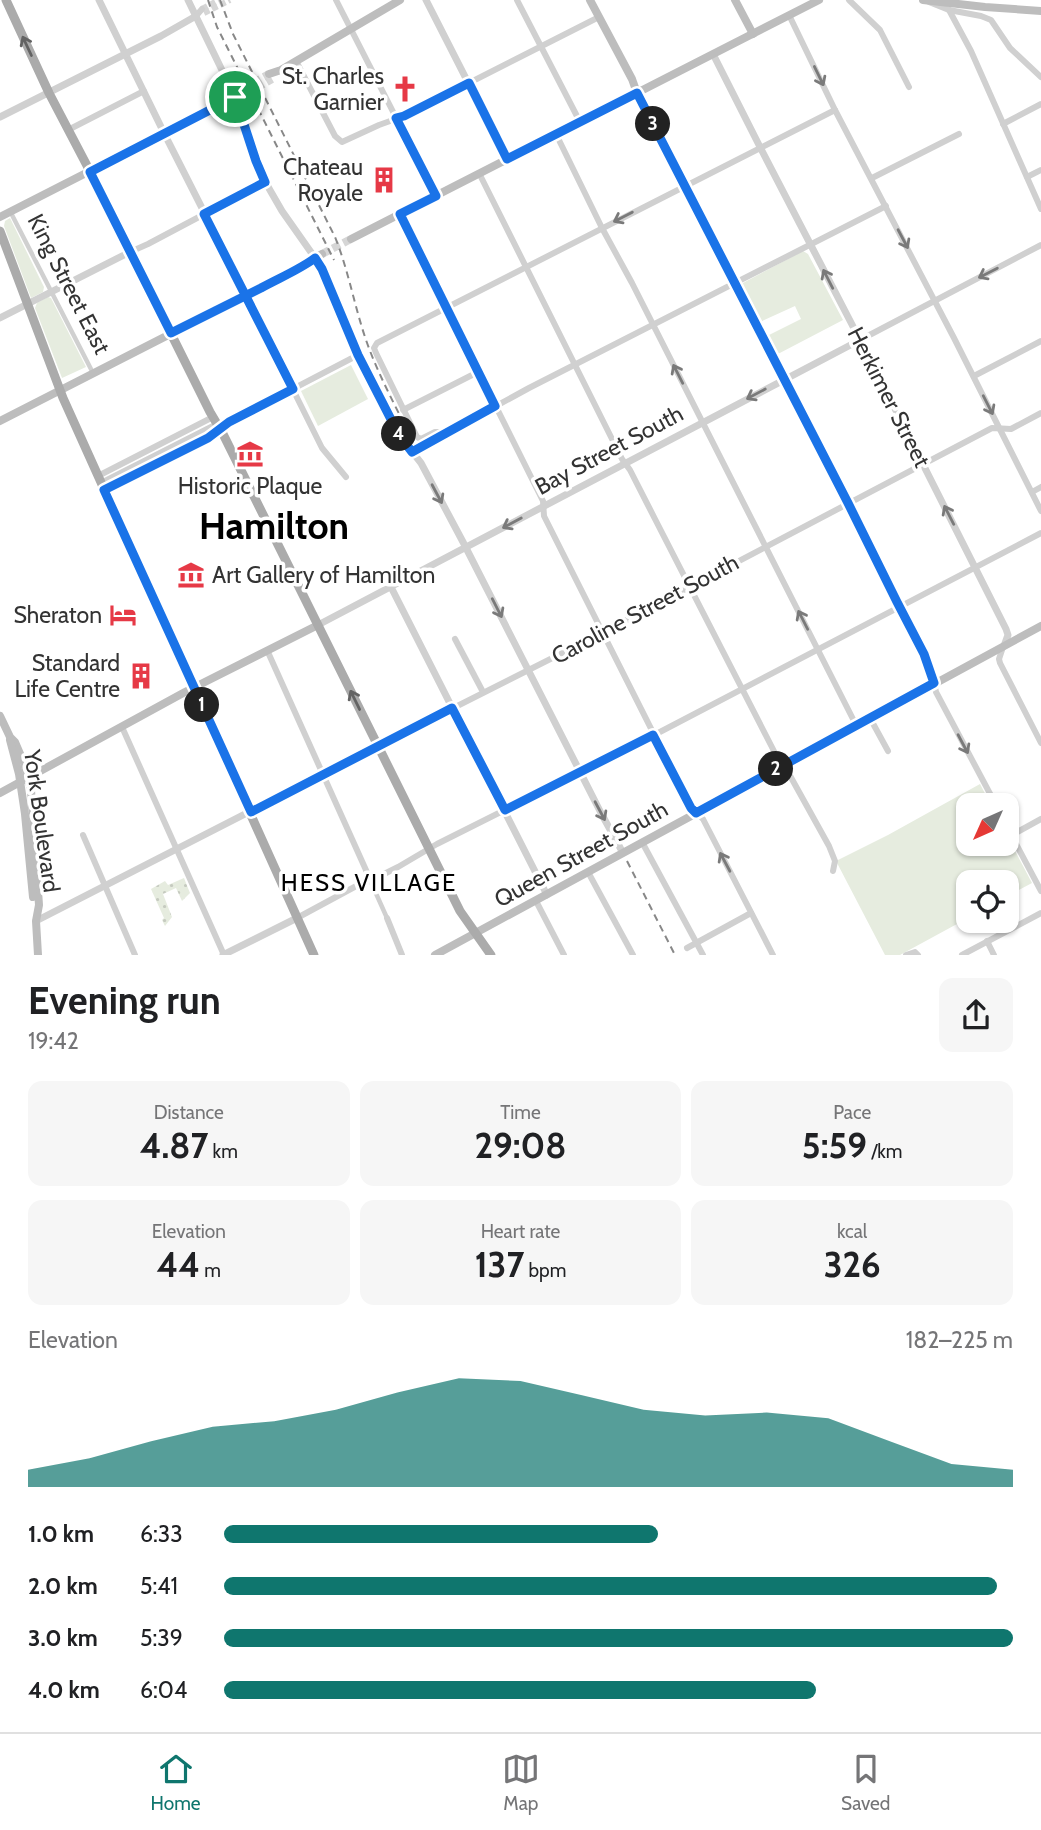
<!DOCTYPE html>
<meta charset="utf-8">
<style>
:root{--surface:#fff;--page:#f6f6f6;--text:#202124;--muted:#757577;--line:#e0e0e0;--accent:#0f766e}
body{margin:0;font-family:Cabin,sans-serif;background:var(--page);color:var(--text);height:100vh;display:flex;flex-direction:column;font-size:26px;white-space:nowrap}
*{box-sizing:border-box;margin:0}
p{font-size:23px;color:var(--muted)}
.icon{flex:none;width:38px;height:38px;fill:none;stroke:currentColor;stroke-width:2;stroke-linecap:round;stroke-linejoin:round}
.map{position:relative;height:955px;overflow:hidden}
.sheet{display:flex;flex-direction:column;background:var(--surface);flex:1}
.sheet>*{flex:none}
.needle{width:46px;rotate:225deg}
.tools{position:absolute;left:956px;top:793px;display:grid;gap:14px}
.tools a{display:grid;place-items:center;width:63px;height:63px;border-radius:14px;background:var(--surface);box-shadow:0 2px 5px #0004;font-size:35px}
.pin{position:absolute;display:grid;place-items:center;width:60px;height:60px;color:#fff;margin:-30px;border:4px solid #fff;border-radius:50%;box-shadow:0 2px 7px #0007}
.km{position:absolute;width:35px;height:35px;margin:-18px;border-radius:50%;background:#222;color:#fff;font-size:19px;line-height:35px;text-align:center}
.round{display:grid;place-items:center;flex:none;width:74px;height:74px;border-radius:14px;background:var(--page)}
.headline{display:flex;align-items:center;justify-content:space-between;height:119px;padding:0 28px}
h1{font-size:38px;font-weight:700;line-height:52px}
.figures{display:grid;grid-template-columns:repeat(3,1fr);gap:10px;height:119px;padding:7px 28px}
.figures div{display:grid;align-content:center;border-radius:14px;background:var(--page);text-align:center}
.figures b{font-size:35px;font-weight:700}
.figures small{font-size:19px;font-weight:400}
.figures p{font-size:19px}
.chart{height:196px;padding:14px 28px}
.chart p{display:flex;justify-content:space-between}
.chart svg{width:100%;height:126px;margin-top:7px;fill:var(--accent);opacity:.7}
ul{padding:0 28px;list-style:none;font-size:23px}
li{display:grid;grid-template-columns:112px 84px 1fr;align-items:center;height:52px}
li i{height:18px;border-radius:9px;background:var(--accent)}
.dock{display:flex;justify-content:space-around;align-items:center;height:98px;border-top:2px solid var(--line);background:var(--surface);font-size:19px;color:var(--muted)}
.dock a{display:grid;justify-items:center;gap:4px}
.dock .selected{color:var(--accent)}
.map>svg:first-child{display:block}
</style>
<div class="map">
<svg width="1041" height="955" viewBox="0 0 1041 955">
<defs>
<pattern id="grass-dots" width="8" height="8" patternUnits="userSpaceOnUse" patternTransform="scale(1.75)"><rect width="8" height="8" fill="#e6ecdf"/><path d="M2 2h.1M6 6h.1" fill="none" stroke="#c6cbc0" stroke-width="1.8" stroke-linecap="round"/></pattern>
</defs>
<rect width="100%" height="100%" fill="#fff"/>
<polygon fill="url(#grass-dots)" points="184,878 190,893 182,901 176,888 163,894 172,917 165,926 162,920 164,918 151,889 165,881 168,885"/>
<g fill="#e6ecdf">
<polygon points="10,218 44,287 43,292 31,298 4,226 5,221"/>
<polygon points="803,251 808,254 843,320 776,355 767,336 801,319 795,306 760,322 741,288 741,284"/>
<polygon points="48,297 51,298 86,367 62,378 35,308 37,303"/>
<polygon points="351,365 368,399 318,426 301,391"/>
<polygon points="980,784 991,805 968,805 968,844 1006,844 1006,834 1032,883 1006,897 1006,882 968,882 968,918 900,955 885,955 836,861 888,835"/>
</g>
<g fill="none" stroke-linecap="round" stroke-linejoin="round">
<g stroke="#d6d6d6" stroke-width="6" stroke-dasharray="6 3" stroke-linecap="butt">
<polyline points="202,9 219,0"/>
<polyline points="204,13 230,0"/>
</g>
<g stroke="#d6d6d6" stroke-width="8" stroke-dasharray="8 4" stroke-linecap="butt">
<polyline points="243,89 269,74"/>
<polyline points="246,94 272,79"/>
<polyline points="322,254 351,239"/>
</g>
<g stroke="#d0d0d0" stroke-width="4.5">
<polyline points="11,213 93,373"/>
<polyline points="370,880 387,918"/>
</g>
<g stroke="#d0d0d0" stroke-width="6">
<polyline points="336,0 436,196"/>
<polyline points="517,0 580,122"/>
<polyline points="849,0 880,30 909,87"/>
<polyline points="929,2 949,10 981,16 991,20 1010,48 1041,77"/>
<polyline points="949,10 971,51 1041,209"/>
<polyline points="789,15 835,110 954,338 1041,511"/>
<polyline points="196,16 202,9"/>
<polyline points="296,61 335,136 342,142 379,125 404,116 599,17"/>
<polyline points="1003,124 1041,104"/>
<polyline points="68,130 144,91"/>
<polyline points="556,134 602,228 632,283 856,725"/>
<polyline points="479,173 622,459 630,470 655,519 778,759 788,772 829,846 835,861 833,871"/>
<polyline points="1027,177 1041,170"/>
<polyline points="872,178 959,134"/>
<polyline points="400,214 540,495 543,501 544,516 691,808 703,819 773,955"/>
<polyline points="130,252 148,244 265,182"/>
<polyline points="246,295 322,448 346,477"/>
<polyline points="860,340 1041,245"/>
<polyline points="974,376 1041,341"/>
<polyline points="403,410 478,372"/>
<polyline points="449,432 435,432 421,439 417,437 376,353 374,348 377,343 835,110"/>
<polyline points="412,452 529,388 886,206"/>
<polyline points="98,476 213,417"/>
<polyline points="101,483 217,424"/>
<polyline points="104,490 208,438 229,422 358,355"/>
<polyline points="1032,492 1041,487"/>
<polyline points="455,639 483,692"/>
<polyline points="1003,647 999,659 1000,663 1041,743"/>
<polyline points="267,650 370,879"/>
<polyline points="934,683 936,692 996,805"/>
<polyline points="870,718 888,751"/>
<polyline points="122,727 224,955"/>
<polyline points="378,746 602,633 992,428 1011,429 1041,413"/>
<polyline points="1006,825 1041,891"/>
<polyline points="83,835 135,955"/>
<polyline points="1012,835 1041,819"/>
<polyline points="642,842 703,955"/>
<polyline points="588,872 633,955"/>
<polyline points="536,901 564,955"/>
<polyline points="297,918 360,884 380,876 398,867 437,844 658,733 1041,533"/>
<polyline points="387,918 402,955"/>
<polyline points="987,941 994,955"/>
<polyline points="687,948 751,913"/>
<polyline points="906,955 915,952 918,955"/>
<polyline points="962,955 1041,913"/>
</g>
<g stroke="#d0d0d0" stroke-width="7">
<polyline points="99,0 164,133 246,295"/>
<polyline points="188,0 235,97 251,147 263,178 282,211 320,265 358,355 399,435 421,463 463,542 601,813 623,853"/>
<polyline points="426,0 507,159"/>
<polyline points="713,54 760,147 874,367 1006,629 1008,635 1004,646"/>
<polyline points="637,93 848,503 899,607 924,654 934,683"/>
<polyline points="0,117 161,36 196,16"/>
<polyline points="0,318 130,252"/>
<polyline points="391,587 547,895"/>
<polyline points="318,625 860,340"/>
<polyline points="36,921 378,746"/>
<polyline points="223,955 297,918"/>
</g>
<g stroke="#bdbdbd" stroke-width="8">
<polyline points="590,0 632,79 637,93"/>
<polyline points="735,0 753,34"/>
<polyline points="923,0 985,7 1041,11"/>
<polyline points="269,74 281,70 400,0"/>
<polyline points="0,217 235,97 246,94"/>
<polyline points="351,239 819,0"/>
<polyline points="0,421 288,274 322,254"/>
<polyline points="0,716 10,737 15,742 24,763 31,790 39,905 36,921 38,955"/>
<polyline points="10,740 19,774 25,814 33,897"/>
<polyline points="0,793 185,692 318,625"/>
<polyline points="435,955 1041,626"/>
</g>
<g stroke="#ababab" stroke-width="9">
<polyline points="6,0 49,93 94,179 210,412 223,434 460,911 491,955"/>
<polyline points="0,231 63,398 314,955"/>
</g>
<g stroke="#888" stroke-width="2" stroke-dasharray="7 5" stroke-linecap="butt">
<polyline points="208,0 217,27 334,260"/>
<path d="M220,0l13,34 102,203c13,32 19,67 30,100 11,33 28,64 43,95"/>
<polyline points="627,861 675,955"/>
</g>
</g>
<defs><path id="oneway-shaft" d="M-6 0H5M1.5-3L5.5 0L1.5 3" fill="none" stroke-width="1.6" stroke-linecap="round" stroke-linejoin="round" transform="scale(1.75)"/></defs>
<g stroke="#636363">
<use href="#oneway-shaft" transform="translate(27 46) rotate(-115)"/>
<use href="#oneway-shaft" transform="translate(355 700) rotate(-116)"/>
</g>
<g stroke="#7a7a7a">
<use href="#oneway-shaft" transform="translate(819 76) rotate(64)"/>
<use href="#oneway-shaft" transform="translate(623 217) rotate(153)"/>
<use href="#oneway-shaft" transform="translate(903 239) rotate(62)"/>
<use href="#oneway-shaft" transform="translate(988 273) rotate(153)"/>
<use href="#oneway-shaft" transform="translate(828 279) rotate(-117)"/>
<use href="#oneway-shaft" transform="translate(678 374) rotate(-117)"/>
<use href="#oneway-shaft" transform="translate(756 394) rotate(152)"/>
<use href="#oneway-shaft" transform="translate(988 405) rotate(63)"/>
<use href="#oneway-shaft" transform="translate(437 494) rotate(62)"/>
<use href="#oneway-shaft" transform="translate(949 515) rotate(-117)"/>
<use href="#oneway-shaft" transform="translate(512 523) rotate(152)"/>
<use href="#oneway-shaft" transform="translate(497 608) rotate(63)"/>
<use href="#oneway-shaft" transform="translate(803 620) rotate(-117)"/>
<use href="#oneway-shaft" transform="translate(963 744) rotate(62)"/>
<use href="#oneway-shaft" transform="translate(600 811) rotate(62)"/>
<use href="#oneway-shaft" transform="translate(725 862) rotate(-118)"/>
</g>
<g fill="none" stroke-linecap="round" stroke-linejoin="round">
<g stroke="#fff" stroke-width="14">
<path id="route" d="M235,97l21,64 9,21 -61,32c30,59 60,117 89,175l-64,33 -21,16 -104,52 147,322 201,-104 53,102 148,-75 38,73 5,5 238,-130 -10,-29 -27,-52 -49,-99 -211,-410 -130,66 -38,-76 -65,33 -8,2 40,78 -36,18 95,192 -83,46 -13,-17 -41,-80 -36,-86 -7,-11c-16,12 -36,20 -54,30 -30,15 -60,30 -90,45l-81,-161 145,-75"/>
</g>
<use href="#route" stroke="#1a73e8" stroke-width="9"/>
</g>
<defs>
<g id="church-bare" transform="scale(2.1)"><path d="M-1.2-6h2.4v3.5h3.3v2.4h-3.3V6h-2.4V-.1h-3.3v-2.4h3.3Z" fill="#e63946" stroke="#fff" stroke-width="2.5" paint-order="stroke"/></g>
<g id="building-bare" transform="scale(2.1)"><path d="M-4-6H4V6H1V3H-1V6H-4ZM-2.5-4.3h1.7v1.8h-1.7ZM.8-4.3h1.7v1.8H.8ZM-2.5-1h1.7V.8h-1.7ZM.8-1h1.7V.8H.8Z" fill="#e63946" stroke="#fff" stroke-width="2.5" paint-order="stroke"/></g>
<g id="museum-bare" transform="scale(2.1)"><path d="M0-6L6-3V-2H-6V-3ZM-5-1h2V3h-2ZM-1-1h2V3h-2ZM3-1h2V3H3ZM-6 4H6V6H-6Z" fill="#e63946" stroke="#fff" stroke-width="2.5" paint-order="stroke"/></g>
<g id="hotel-bare" transform="scale(2.1)"><path d="M-6-4.5h1.5V1H6V5H4.5V3h-9V5H-6ZM-4 0a1.8 1.8 0 1 1 3.6 0ZM.5 0V-2.5h3Q6-2.5 6 0Z" fill="#e63946" stroke="#fff" stroke-width="2.5" paint-order="stroke"/></g>
</defs>
<g fill-rule="evenodd">
<use href="#church-bare" x="405" y="89"/>
<use href="#building-bare" x="384" y="180"/>
<use href="#museum-bare" x="250" y="454"/>
<use href="#museum-bare" x="191" y="575"/>
<use href="#hotel-bare" x="123" y="615"/>
<use href="#building-bare" x="141" y="676"/>
</g>
<g text-anchor="middle" stroke-width="7" stroke-linejoin="round" paint-order="stroke">
<g font-size="23" fill="#333" stroke="#fff" text-anchor="end">
<text x="384" y="84">St. Charles<tspan x="384" dy="26">Garnier</tspan></text>
<text x="363" y="175">Chateau<tspan x="363" dy="26">Royale</tspan></text>
<text x="250" y="494" text-anchor="middle">Historic Plaque</text>
<text x="212" y="583" text-anchor="start">Art Gallery of Hamilton</text>
<text x="102" y="623">Sheraton</text>
<text x="120" y="671">Standard<tspan x="120" dy="26">Life Centre</tspan></text>
</g>
<g font-size="23" fill="#333" stroke="#fff">
<text transform="translate(69 284) rotate(63)" y="8">King Street East</text>
<text transform="translate(889 397) rotate(63)" y="8">Herkimer Street</text>
<text transform="translate(609 450) rotate(-28)" y="8">Bay Street South</text>
<text transform="translate(645 609) rotate(-28)" y="8">Caroline Street South</text>
<text transform="translate(42 821) rotate(82)" y="8">York Boulevard</text>
<text transform="translate(581 854) rotate(-29)" y="8">Queen Street South</text>
</g>
<g font-size="24" letter-spacing="2" fill="#000" stroke="#fff">
<text x="369" y="891">HESS VILLAGE</text>
</g>
<g font-size="37" font-weight="bold" fill="#000" stroke="#fff">
<text x="274" y="539">Hamilton</text>
</g>
</g>
</svg>
<div class="tools">
<a><svg class="needle" viewBox="-14 -14 28 28"><path d="M0-13l5 13h-10z" fill="#e53935"/><path d="M0 13l5-13h-10z" fill="#757577"/></svg></a>
<a><svg class="icon" aria-label="locate" viewBox="0 0 24 24"><circle cx="12" cy="12" r="6"/><path d="M12 2v4M12 18v4M2 12h4M18 12h4"/></svg></a>
</div>
<div class="pin" style="left:235px;top:97px;background:#1e9e55"><svg class="icon" aria-label="arrive" viewBox="0 0 24 24"><path d="M6 21V4h12l-3 4 3 4H6"/></svg></div>
<b class="km" style="left:202px;top:705px">1</b>
<b class="km" style="left:776px;top:769px">2</b>
<b class="km" style="left:653px;top:124px">3</b>
<b class="km" style="left:399px;top:434px">4</b>
</div>
<section class="sheet">
<div class="headline"><div><h1>Evening run</h1><p>19:42</p></div><a class="round"><svg class="icon" aria-label="share" viewBox="0 0 24 24"><path d="M12 15V3M7 8l5-5 5 5M5 13v7h14v-7"/></svg></a></div>
<div class="figures">
<div><p>Distance</p><b>4.87<small> km</small></b></div>
<div><p>Time</p><b>29:08</b></div>
<div><p>Pace</p><b>5:59<small> /km</small></b></div>
</div>
<div class="figures">
<div><p>Elevation</p><b>44<small> m</small></b></div>
<div><p>Heart rate</p><b>137<small> bpm</small></b></div>
<div><p>kcal</p><b>326</b></div>
</div>
<div class="chart"><p><span>Elevation</span>182–225 m</p>
<svg viewBox="0 0 160 44" preserveAspectRatio="none"><path d="M0 44V38L10 34L20 28L30 23L40 21L50 17L60 11L70 6L80 7L90 12L100 17L110 19L120 18L130 20L140 28L150 36L160 38V44z"/></svg>
</div>
<ul>
<li><b>1.0 km</b>6:33<i style="width:55%"></i></li>
<li><b>2.0 km</b>5:41<i style="width:98%"></i></li>
<li><b>3.0 km</b>5:39<i style="width:100%"></i></li>
<li><b>4.0 km</b>6:04<i style="width:75%"></i></li>
</ul>
</section>
<nav class="dock">
<a class="selected"><svg class="icon" aria-label="home" viewBox="0 0 24 24"><path d="M3 11l9-7 9 7M6 9v11h12V9"/></svg>Home</a>
<a><svg class="icon" aria-label="map" viewBox="0 0 24 24"><path d="M3 6l6-2 6 2 6-2v14l-6 2-6-2-6 2zM9 4v14M15 6v14"/></svg>Map</a>
<a><svg class="icon" aria-label="saved" viewBox="0 0 24 24"><path d="M7 4h10v16l-5-4-5 4z"/></svg>Saved</a>
</nav>
